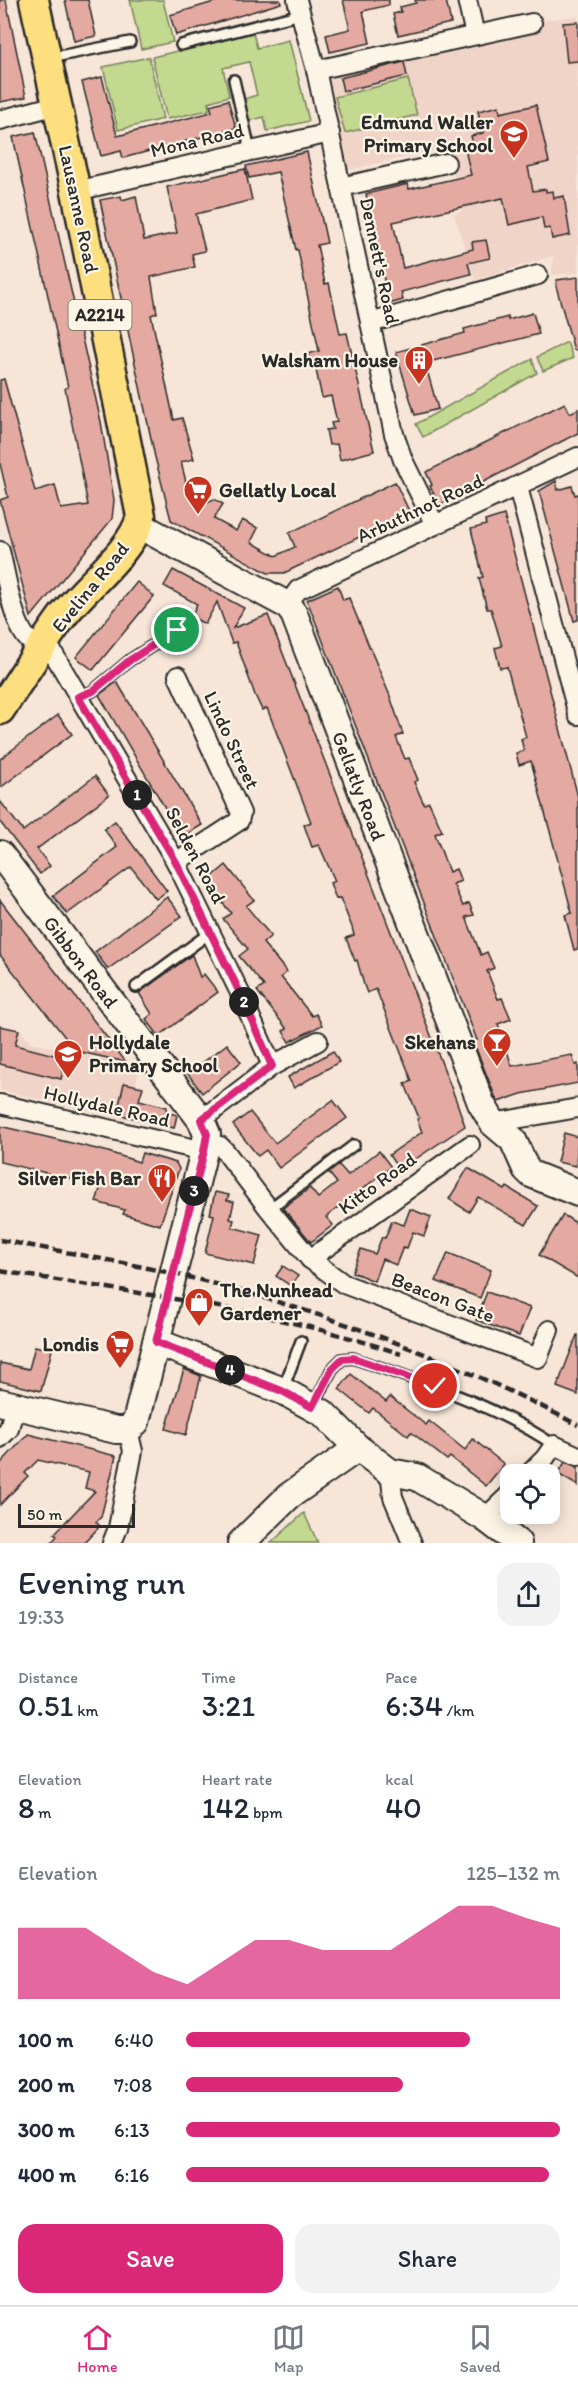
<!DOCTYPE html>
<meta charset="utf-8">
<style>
:root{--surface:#fff;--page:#f2f2f3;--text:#1f2937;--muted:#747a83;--line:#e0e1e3;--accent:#db2777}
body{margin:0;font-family:Itim,sans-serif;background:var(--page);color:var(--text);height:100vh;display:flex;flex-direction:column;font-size:22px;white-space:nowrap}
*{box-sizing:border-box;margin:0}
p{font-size:20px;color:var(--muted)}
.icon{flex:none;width:33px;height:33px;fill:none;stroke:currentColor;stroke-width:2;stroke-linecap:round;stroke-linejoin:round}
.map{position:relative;height:1543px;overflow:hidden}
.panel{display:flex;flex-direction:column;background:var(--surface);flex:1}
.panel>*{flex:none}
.controls{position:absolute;left:500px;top:1464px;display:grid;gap:12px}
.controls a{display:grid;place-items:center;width:60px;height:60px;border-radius:12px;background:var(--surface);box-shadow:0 3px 15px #0003;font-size:30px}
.scale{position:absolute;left:18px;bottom:15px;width:117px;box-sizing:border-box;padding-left:6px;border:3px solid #2b2b2b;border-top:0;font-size:16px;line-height:21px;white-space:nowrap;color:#2b2b2b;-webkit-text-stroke:4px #fcf5e5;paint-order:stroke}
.pin{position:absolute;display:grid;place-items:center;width:51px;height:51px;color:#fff;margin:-26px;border:3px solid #fff;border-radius:50%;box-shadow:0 2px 6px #0007}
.km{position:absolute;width:30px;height:30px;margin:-15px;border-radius:50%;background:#222;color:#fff;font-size:16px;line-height:30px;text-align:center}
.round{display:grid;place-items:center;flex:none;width:63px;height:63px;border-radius:18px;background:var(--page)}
.headline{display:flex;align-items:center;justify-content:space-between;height:102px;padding:0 18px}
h1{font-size:33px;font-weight:600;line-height:45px}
.metrics{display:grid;grid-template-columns:repeat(3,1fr);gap:9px;height:102px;padding:6px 18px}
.metrics div{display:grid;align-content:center}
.metrics b{font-size:30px;font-weight:600}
.metrics small{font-size:16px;font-weight:400}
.metrics p{font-size:16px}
.chart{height:168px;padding:12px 18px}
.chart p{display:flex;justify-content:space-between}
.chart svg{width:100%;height:108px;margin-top:6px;fill:var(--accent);opacity:.7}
.cta{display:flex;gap:12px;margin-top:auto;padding:12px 18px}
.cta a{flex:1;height:69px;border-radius:18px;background:var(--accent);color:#fff;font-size:24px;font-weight:600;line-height:69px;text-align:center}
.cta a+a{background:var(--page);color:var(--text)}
ul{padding:0 18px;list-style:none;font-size:20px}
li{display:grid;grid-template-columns:96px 72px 1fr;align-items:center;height:45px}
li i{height:15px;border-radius:8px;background:var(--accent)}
.tab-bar{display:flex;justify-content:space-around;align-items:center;height:84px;border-top:2px solid var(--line);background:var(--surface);font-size:16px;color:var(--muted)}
.tab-bar a{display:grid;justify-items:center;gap:3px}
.tab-bar .on{color:var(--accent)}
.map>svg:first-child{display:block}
</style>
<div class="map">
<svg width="578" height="1543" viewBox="0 0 578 1543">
<rect width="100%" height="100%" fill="#f7e6d8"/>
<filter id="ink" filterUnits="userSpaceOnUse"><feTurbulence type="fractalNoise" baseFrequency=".0167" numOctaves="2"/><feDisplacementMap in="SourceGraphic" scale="12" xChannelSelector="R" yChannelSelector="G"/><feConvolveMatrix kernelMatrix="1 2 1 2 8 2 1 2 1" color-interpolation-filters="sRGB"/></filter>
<g filter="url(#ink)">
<g fill="#f1d4c8">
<polygon points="578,16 578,273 552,275 553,256 475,280 454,214 462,210 448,148 344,171 322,83 331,73 536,33 541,20"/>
<polygon points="0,1026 22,1032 30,1042 140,1068 126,1120 0,1090"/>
</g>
<g fill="#c3d98f" stroke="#77825d" stroke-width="1.5">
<polygon points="130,0 163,0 173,42 141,49"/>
<polygon points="253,33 257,48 289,40 309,121 267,131 264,117 249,121 244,99 257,95 249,62 223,68 229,96 208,102 209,110 167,119 152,57"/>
<polygon points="149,57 163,119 118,130 103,67"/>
<polygon points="408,79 417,115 345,133 335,97"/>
<polygon points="567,342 573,358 543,371 537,357"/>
<polygon points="532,359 537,373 423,437 416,424"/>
<polygon points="304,1513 318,1543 271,1543"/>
</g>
<g fill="#e4aaa2" stroke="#2b2b2b" stroke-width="1.5">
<polygon points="0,0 6,0 26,97 0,102"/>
<polygon points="65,0 88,0 96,36 74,41"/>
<polygon points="221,0 280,0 281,3 176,35 170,15"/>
<polygon points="343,0 389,0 389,5 363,11 370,43 330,52 326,35 350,29"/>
<polygon points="415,0 446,0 451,23 398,35 393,14 401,12 400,7 416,3"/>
<polygon points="578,22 578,61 567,62 563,23"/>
<polygon points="404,62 407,76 343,91 340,78"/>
<polygon points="102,77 117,136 212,112 210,105 228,100 236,128 123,158 121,151 101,156 82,82"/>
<polygon points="536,105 549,162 528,167 533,191 546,189 546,192 553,191 554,198 564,196 570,235 552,239 550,228 544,229 542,217 509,225 503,198 393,222 403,268 473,249 472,242 486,240 490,258 468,263 471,274 401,292 403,300 389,304 366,194 408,184 409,189 471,175 464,145 473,144 471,136 483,133 478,111 499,106 500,113"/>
<polygon points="35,132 101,422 114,500 112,519 31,617 0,500 8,497 0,464 0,380 4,379 35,491 55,485 61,509 88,505 65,388 68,387 13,137"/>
<polygon points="307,152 327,243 317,245 325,284 329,283 340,334 347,333 374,451 340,460 337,444 329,445 326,430 333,429 331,423 337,422 331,396 322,398 315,365 311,365 308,354 319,351 298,250 296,250 278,172 249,178 246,166"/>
<polygon points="245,169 252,200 196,214 205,251 192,254 195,267 151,277 157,313 151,315 174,420 182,418 194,459 181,462 190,498 205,494 207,502 214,499 223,504 214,519 236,531 242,520 258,528 251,542 276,556 295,547 289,533 395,482 410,513 284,573 268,573 171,520 155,457 100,200 121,196 122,200 136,196 144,240 177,233 167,187"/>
<polygon points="578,277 578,350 574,350 556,286 557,280"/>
<polygon points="533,313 539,334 425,363 438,409 415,415 396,352 465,333 464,329 508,317 508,320"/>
<polygon points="565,403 570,413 578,409 578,433 439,505 430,486 432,485 426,472"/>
<polygon points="556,481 558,490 572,486 575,495 578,494 578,620 574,621 539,491"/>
<polygon points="504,515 578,797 578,949 574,950 565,915 572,913 531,761 519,765 516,753 524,751 521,739 526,737 507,667 500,668 495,648 502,646 491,609 487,609 479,578 483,577 471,529 486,525 485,521"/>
<polygon points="173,570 244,608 233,628 268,615 456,1100 465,1126 399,1170 389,1155 422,1132 417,1119 419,1118 405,1084 412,1081 376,989 367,993 364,985 357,960 355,961 346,938 354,935 352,927 340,898 336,899 330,883 335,881 319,845 312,847 304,825 311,822 267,708 262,710 255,695 236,642 232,643 217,602 205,624 191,617 197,604 164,586"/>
<polygon points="137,582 154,596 93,670 76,657"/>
<polygon points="338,586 343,600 349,598 390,696 403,734 396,737 405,759 409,758 418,780 414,782 424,804 429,802 442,831 435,834 449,872 456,869 461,881 453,884 463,906 469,903 474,915 466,917 481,955 487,952 494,968 487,971 498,999 502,998 511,1019 498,1024 512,1066 572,1055 575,1065 578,1064 578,1083 521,1094 498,1102 495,1096 473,1041 477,1040 307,600"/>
<polygon points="117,682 202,825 182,837 99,695"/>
<polygon points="58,715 72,734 0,788 0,759"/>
<polygon points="95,776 109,795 37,849 50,866 40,874 0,822 0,801 23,831"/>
<polygon points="115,821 167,891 156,899 131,867 67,914 53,896 117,847 104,829"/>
<polygon points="226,865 254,900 246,906 271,936 263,943 287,972 281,977 312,1016 316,1014 322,1025 289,1042 283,1031 287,1029 257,991 264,986 239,956 248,949 223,919 231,913 206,882"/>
<polygon points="167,897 182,916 108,969 95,952"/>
<polygon points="0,900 126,1062 76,1051 0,955"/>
<polygon points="192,955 200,977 204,974 218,992 159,1036 146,1019 152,1014 139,993"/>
<polygon points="0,1026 19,1030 15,1045 66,1058 61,1079 0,1064"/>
<polygon points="227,1044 241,1062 202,1093 188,1074"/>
<polygon points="333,1051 339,1062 294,1088 288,1077"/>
<polygon points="124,1083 143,1087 139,1100 167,1107 166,1112 177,1115 174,1128 117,1114"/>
<polygon points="333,1100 347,1118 279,1168 266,1150 258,1156 233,1125 250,1112 275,1143"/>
<polygon points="0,1126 105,1151 139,1162 142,1153 176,1163 179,1169 160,1225 123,1214 125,1210 96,1202 101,1186 0,1162"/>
<polygon points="564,1133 578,1137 576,1166 557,1162"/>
<polygon points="379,1151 391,1167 326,1217 333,1225 311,1242 283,1208 310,1188 318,1198 337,1183 329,1173 339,1165 348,1175"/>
<polygon points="468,1168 505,1190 507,1187 538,1206 526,1225 478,1197 469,1212 449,1199"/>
<polygon points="215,1192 229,1195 227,1200 234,1202 230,1219 234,1220 232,1227 262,1235 254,1265 205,1253 214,1215 210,1214"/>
<polygon points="410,1209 431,1217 424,1236 413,1232 407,1248 403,1247 396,1265 382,1259 374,1281 352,1272 361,1249 375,1254 382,1237 385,1238 392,1221 404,1225"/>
<polygon points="563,1215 578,1224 578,1278 539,1255"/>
<polygon points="448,1253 491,1270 480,1298 436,1281"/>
<polygon points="283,1266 298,1276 291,1286 276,1276"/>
<polygon points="487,1292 530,1308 519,1336 476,1320"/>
<polygon points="577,1335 578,1335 578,1395 557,1387"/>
<polygon points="35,1346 52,1350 41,1391 0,1381 0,1363 29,1369"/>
<polygon points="184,1369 201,1376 186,1435 166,1429"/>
<polygon points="351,1374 386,1402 390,1397 426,1425 429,1421 465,1450 473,1439 504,1464 486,1486 450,1457 447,1460 411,1432 408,1436 373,1408 369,1413 339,1389"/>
<polygon points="28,1434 116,1456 101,1517 96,1522 100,1526 84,1543 51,1543 57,1536 54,1534 95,1491 85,1488 89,1472 38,1460 25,1473 28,1476 0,1505 0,1464"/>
<polygon points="565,1462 578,1467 578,1486 558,1474"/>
</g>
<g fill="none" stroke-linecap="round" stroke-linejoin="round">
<g stroke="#2b2b2b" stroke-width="14">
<g id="lane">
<polyline points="181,45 301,14"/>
<polyline points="49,58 130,42"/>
<polyline points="234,80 250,150"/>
<polyline points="78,697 93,691 130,660 177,630"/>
<polyline points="136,987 211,932"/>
<polyline points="269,1209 354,1145"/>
<polyline points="283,1389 301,1341"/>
<path d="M314,1405l18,-36 10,-10 11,-1c69,24 140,46 201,87"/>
</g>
</g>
<g stroke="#2b2b2b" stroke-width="22">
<g id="street">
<polyline points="297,0 316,70 394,434 403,460 435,525"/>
<polyline points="467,0 475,35"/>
<polyline points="316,70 532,23"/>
<polyline points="0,120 57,105"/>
<polyline points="341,187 446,163"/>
<polyline points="76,191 330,133"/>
<polyline points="370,323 538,275"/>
<polyline points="518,487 578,715"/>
<path d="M0,551c6,22 13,77 30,90 6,5 15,7 22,10l124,211 64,131 32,73"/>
<polyline points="287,605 298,590 578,457"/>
<polyline points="176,862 239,821 241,813 178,676"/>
<polyline points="0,1104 204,1151"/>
<polyline points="201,1120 272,1066 318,1041"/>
<polyline points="493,1123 578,1108"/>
<polyline points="205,1144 220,1146 225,1151 269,1209 310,1259 344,1284 538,1358 549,1330"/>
<polyline points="310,1259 470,1145"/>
<polyline points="0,1438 9,1429 15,1405"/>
<polyline points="390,1472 393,1497 412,1543"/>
<polyline points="529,1474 545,1458 554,1445 578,1456"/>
<polyline points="485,1518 510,1494"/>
<polyline points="112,1543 118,1528 133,1451 128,1430"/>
</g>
</g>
<g stroke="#2b2b2b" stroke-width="30">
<g id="secondary">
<polyline points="139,525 287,605 294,614 481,1103 493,1123 513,1140 526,1169 531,1174 578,1193"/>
<polyline points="0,854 201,1120 207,1134 204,1151 136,1422 128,1430 116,1430 0,1402"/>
<polyline points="156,1342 283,1391 312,1407 323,1413 358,1448 390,1472 417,1477 485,1518 518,1543"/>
<polyline points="241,1543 289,1496 358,1448"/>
</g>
</g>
<g stroke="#2b2b2b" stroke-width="33">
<path id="primary" d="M0,710c21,-31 40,-63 62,-93 21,-29 72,-67 79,-101l-65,-325 -42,-191"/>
</g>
<use href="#lane" stroke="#fcf5e5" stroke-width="9"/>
<use href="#street" stroke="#fcf5e5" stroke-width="18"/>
<use href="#secondary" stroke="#fcf5e5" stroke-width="26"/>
<use href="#primary" stroke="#fedf80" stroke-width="28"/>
<g stroke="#2b2b2b" stroke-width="4.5" stroke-dasharray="9 4.5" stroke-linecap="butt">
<path d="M0,1240c64,12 129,23 192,38 134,34 264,83 386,147"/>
<path d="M0,1271c135,22 270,38 401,83"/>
</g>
</g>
</g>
<g fill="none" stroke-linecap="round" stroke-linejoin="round" filter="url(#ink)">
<g stroke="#fff" stroke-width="12">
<polyline id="route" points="177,630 130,660 93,691 78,697 176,862 240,993 272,1066 201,1120 207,1134 204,1151 156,1342 282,1391 312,1407 332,1369 342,1359 353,1358 435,1386"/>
</g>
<use href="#route" stroke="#db2777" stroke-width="8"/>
</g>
<defs>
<g id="school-pin" transform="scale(1.5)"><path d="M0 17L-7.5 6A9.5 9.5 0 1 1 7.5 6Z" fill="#c8321e" stroke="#fcf5e5"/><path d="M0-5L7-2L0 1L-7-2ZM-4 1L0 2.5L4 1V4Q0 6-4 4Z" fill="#fff"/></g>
<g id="building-pin" transform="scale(1.5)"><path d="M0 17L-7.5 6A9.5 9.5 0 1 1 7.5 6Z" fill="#c8321e" stroke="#fcf5e5"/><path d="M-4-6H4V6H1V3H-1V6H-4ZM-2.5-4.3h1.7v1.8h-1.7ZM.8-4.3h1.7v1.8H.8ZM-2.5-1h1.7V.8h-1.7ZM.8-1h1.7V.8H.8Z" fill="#fff"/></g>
<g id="supermarket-pin" transform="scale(1.5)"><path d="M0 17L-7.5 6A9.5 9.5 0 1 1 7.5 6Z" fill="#c8321e" stroke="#fcf5e5"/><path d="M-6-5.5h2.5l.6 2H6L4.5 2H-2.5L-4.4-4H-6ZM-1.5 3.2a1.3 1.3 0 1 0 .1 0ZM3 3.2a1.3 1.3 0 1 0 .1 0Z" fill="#fff"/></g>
<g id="bar-pin" transform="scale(1.5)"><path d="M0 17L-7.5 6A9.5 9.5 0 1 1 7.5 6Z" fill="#c8321e" stroke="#fcf5e5"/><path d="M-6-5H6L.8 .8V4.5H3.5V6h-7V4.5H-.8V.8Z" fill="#fff"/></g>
<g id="restaurant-pin" transform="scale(1.5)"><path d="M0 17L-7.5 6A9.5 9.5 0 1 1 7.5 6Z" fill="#c8321e" stroke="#fcf5e5"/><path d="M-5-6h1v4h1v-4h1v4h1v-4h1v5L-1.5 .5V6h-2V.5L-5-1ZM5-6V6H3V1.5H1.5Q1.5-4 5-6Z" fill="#fff"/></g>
<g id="shop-pin" transform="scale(1.5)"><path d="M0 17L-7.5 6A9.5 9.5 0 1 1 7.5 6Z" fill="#c8321e" stroke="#fcf5e5"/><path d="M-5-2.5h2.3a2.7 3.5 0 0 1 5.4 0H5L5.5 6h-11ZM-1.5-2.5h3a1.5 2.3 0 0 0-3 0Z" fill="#fff"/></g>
</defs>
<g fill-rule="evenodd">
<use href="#school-pin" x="514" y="134"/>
<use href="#building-pin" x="419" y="360"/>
<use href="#supermarket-pin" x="198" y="490"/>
<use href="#bar-pin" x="497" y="1042"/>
<use href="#school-pin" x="68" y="1054"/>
<use href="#restaurant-pin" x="162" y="1178"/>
<use href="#shop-pin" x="199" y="1302"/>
<use href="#supermarket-pin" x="120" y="1344"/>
</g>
<g text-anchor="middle" stroke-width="4.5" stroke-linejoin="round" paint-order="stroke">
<rect fill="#fcf5e5" stroke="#6a6863" stroke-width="1.5" x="68.5" y="300" width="63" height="30" rx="4.5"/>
<g font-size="18" font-weight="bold" fill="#2b2b2b">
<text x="100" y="321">A2214</text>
</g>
<g font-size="20" font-weight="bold" fill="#2b2b2b" stroke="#fcf5e5" text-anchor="end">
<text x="493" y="129">Edmund Waller<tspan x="493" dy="23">Primary School</tspan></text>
<text x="398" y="367">Walsham House</text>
<text x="219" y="497" text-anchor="start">Gellatly Local</text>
<text x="89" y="1049" text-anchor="start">Hollydale<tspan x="89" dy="23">Primary School</tspan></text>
<text x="476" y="1049">Skehans</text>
<text x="141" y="1185">Silver Fish Bar</text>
<text x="220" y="1297" text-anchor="start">The Nunhead<tspan x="220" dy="23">Gardener</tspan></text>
<text x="99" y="1351">Londis</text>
</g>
<g font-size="20" fill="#2b2b2b" stroke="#fcf5e5">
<text transform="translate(197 140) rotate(-13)" y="7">Mona Road</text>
<text transform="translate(79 209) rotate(78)" y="7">Lausanne Road</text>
<text transform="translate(380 261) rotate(78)" y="7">Dennett's Road</text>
<text transform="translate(420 508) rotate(-25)" y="7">Arbuthnot Road</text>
<text transform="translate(90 587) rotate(-51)" y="7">Evelina Road</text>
<text transform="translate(232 740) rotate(65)" y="7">Lindo Street</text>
<text transform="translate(359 786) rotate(69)" y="7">Gellatly Road</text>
<text transform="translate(196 855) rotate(62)" y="7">Selden Road</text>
<text transform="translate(81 962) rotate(53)" y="7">Gibbon Road</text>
<text transform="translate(107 1106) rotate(13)" y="7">Hollydale Road</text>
<text transform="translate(377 1183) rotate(-36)" y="7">Kitto Road</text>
<text transform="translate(443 1297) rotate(21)" y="7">Beacon Gate</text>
</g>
</g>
</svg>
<div class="controls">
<a><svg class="icon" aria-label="locate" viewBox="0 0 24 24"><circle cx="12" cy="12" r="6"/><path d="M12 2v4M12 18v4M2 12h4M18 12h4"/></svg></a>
</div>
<div class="scale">50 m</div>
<div class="pin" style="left:177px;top:630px;background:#1e9e55"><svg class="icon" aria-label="arrive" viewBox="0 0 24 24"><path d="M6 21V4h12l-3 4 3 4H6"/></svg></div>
<div class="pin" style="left:435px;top:1386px;background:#d93025"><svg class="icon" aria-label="check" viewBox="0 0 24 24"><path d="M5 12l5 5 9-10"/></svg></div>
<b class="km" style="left:137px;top:795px">1</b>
<b class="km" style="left:244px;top:1002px">2</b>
<b class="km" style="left:194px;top:1191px">3</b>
<b class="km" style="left:230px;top:1370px">4</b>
</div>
<section class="panel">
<div class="headline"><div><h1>Evening run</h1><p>19:33</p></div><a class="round"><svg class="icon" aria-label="share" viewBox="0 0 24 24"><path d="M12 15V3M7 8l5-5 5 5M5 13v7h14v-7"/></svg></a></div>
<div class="metrics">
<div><p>Distance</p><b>0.51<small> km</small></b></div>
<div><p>Time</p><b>3:21</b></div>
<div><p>Pace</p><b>6:34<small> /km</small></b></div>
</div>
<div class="metrics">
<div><p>Elevation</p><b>8<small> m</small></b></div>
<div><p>Heart rate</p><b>142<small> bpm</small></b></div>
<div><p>kcal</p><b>40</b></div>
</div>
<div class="chart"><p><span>Elevation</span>125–132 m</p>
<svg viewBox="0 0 160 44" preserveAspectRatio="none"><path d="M0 44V15L10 15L20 15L30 24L40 33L50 38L60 29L70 20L80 20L90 24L100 24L110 24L120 15L130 6L140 6L150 11L160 15V44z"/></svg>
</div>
<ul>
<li><b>100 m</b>6:40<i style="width:76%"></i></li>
<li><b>200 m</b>7:08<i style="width:58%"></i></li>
<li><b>300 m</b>6:13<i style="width:100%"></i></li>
<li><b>400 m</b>6:16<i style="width:97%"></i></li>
</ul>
<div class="cta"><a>Save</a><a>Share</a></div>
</section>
<nav class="tab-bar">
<a class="on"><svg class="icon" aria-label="home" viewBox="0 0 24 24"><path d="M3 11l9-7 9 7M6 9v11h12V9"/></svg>Home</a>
<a><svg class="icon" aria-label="map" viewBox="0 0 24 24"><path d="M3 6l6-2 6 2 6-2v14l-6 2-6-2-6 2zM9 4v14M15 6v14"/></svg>Map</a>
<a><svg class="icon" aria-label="saved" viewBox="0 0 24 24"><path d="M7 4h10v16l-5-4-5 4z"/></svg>Saved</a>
</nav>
